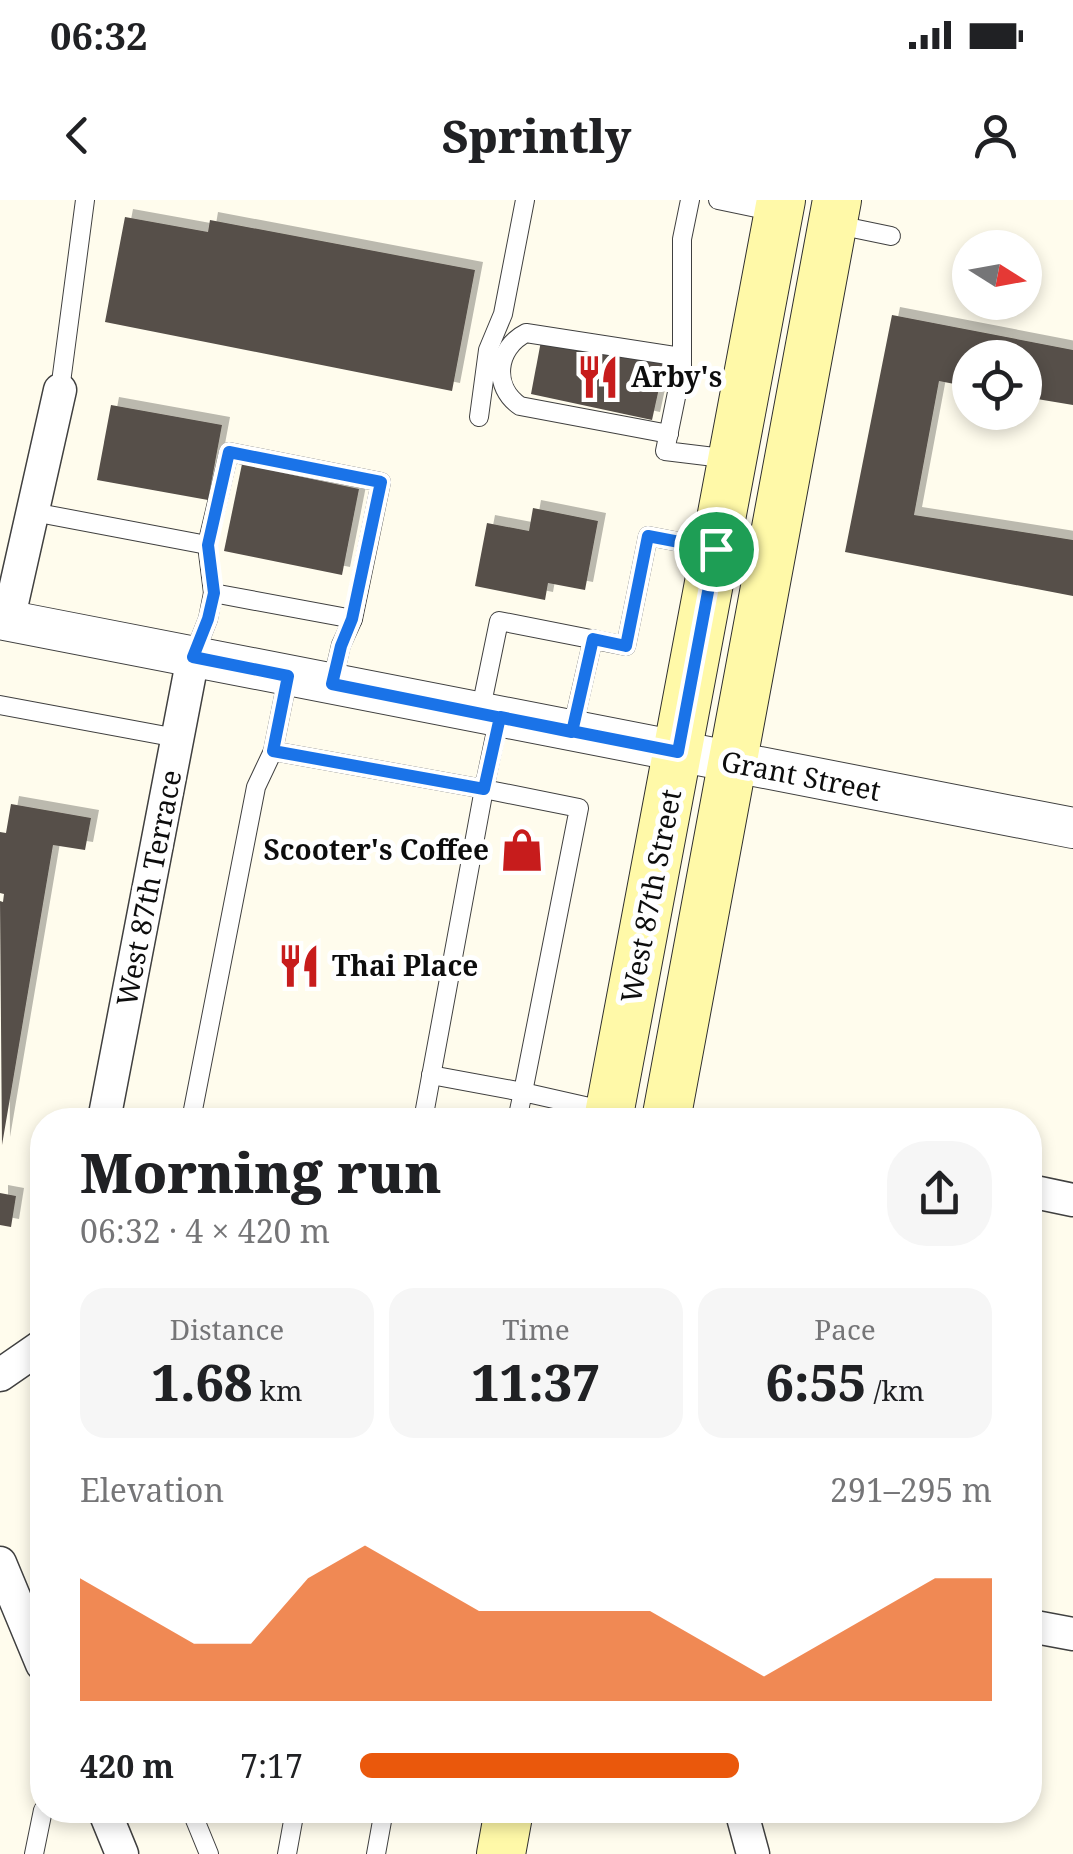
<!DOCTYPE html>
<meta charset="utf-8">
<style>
:root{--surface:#fff;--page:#f6f6f6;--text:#202124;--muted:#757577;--accent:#ea580c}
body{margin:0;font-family:"Noto Serif",serif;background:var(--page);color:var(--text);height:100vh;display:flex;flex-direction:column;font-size:38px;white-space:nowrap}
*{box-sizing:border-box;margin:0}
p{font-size:32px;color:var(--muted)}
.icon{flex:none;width:55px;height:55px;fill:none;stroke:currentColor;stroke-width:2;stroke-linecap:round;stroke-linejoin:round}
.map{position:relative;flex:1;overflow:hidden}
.details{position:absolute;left:30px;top:908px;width:1012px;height:715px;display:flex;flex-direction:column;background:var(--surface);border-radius:40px;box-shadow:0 5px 15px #0003}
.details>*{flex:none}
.needle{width:65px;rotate:101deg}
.buttons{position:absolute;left:952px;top:30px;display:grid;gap:20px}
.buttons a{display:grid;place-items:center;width:90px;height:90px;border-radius:50%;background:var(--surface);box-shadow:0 5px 15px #0003;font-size:50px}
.pin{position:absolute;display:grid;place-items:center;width:85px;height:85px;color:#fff;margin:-42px;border:5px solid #fff;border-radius:50%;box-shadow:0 2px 10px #0007}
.round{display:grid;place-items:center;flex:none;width:105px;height:105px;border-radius:40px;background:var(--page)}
.summary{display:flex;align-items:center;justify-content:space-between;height:170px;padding:0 50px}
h1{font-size:55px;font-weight:800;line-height:75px}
.metrics{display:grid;grid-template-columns:repeat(3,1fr);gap:15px;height:170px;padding:10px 50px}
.metrics div{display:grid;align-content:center;border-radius:25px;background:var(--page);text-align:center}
.metrics b{font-size:50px;font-weight:800}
.metrics small{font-size:28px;font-weight:400}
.metrics p{font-size:28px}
.chart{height:280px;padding:20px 50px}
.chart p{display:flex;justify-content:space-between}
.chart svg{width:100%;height:180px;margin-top:10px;fill:var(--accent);opacity:.7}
ul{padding:0 50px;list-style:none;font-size:32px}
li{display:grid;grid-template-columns:160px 120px 1fr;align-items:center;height:75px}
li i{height:25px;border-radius:12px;background:var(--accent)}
.status{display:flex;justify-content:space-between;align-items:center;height:70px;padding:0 50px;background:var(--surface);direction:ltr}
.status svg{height:28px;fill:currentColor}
header{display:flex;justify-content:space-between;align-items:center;height:130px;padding:0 50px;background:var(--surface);font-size:45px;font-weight:800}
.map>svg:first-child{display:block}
</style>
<div class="status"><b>06:32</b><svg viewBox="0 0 49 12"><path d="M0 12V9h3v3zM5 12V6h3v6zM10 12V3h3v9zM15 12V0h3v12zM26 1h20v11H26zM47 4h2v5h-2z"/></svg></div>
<header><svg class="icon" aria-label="back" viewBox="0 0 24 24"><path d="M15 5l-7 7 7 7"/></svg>Sprintly<svg class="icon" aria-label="person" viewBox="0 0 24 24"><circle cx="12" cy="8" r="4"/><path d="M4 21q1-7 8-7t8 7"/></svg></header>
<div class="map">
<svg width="1073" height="1654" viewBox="0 0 1073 1654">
<defs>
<filter id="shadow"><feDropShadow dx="8" dy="-8" stdDeviation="0" flood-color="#0004"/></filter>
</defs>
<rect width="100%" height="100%" fill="#fffced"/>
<g fill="#564f49" filter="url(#shadow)">
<polygon points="125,17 208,32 210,20 475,70 452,191 105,122"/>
<polygon points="892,115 1073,150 1073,205 1025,197 1025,158 970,158 970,187 939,181 914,315 1073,340 1073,396 845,352"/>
<polygon points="541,141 665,161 652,220 531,194"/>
<polygon points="111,205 222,225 208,300 97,280"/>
<polygon points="242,264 359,289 342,375 224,351"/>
<polygon points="533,308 598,321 585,390 548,383 545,400 475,386 487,323 529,331"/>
<polygon points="11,604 91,618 85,650 53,645 2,945 0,701 3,702 4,694 0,693 0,632 6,633"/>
<polygon points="0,993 16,996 11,1027 0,1025"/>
</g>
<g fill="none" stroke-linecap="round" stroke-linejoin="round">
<g stroke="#404040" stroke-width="20">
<g id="service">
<polyline points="690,0 682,39 682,168 665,251 731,259"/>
<polyline points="718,0 776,12"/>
<polyline points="833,24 891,36"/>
<polyline points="60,190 85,0"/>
<polyline points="479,217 488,150 503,114 525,0"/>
<path d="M669,234l-149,-28c-28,-19 -24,-58 6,-73l155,24"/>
<polyline points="33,312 207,345 229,252 381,282 353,419 213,393 207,345"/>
<polyline points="193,457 208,419 213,393"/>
<polyline points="288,476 273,551 484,589 423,920"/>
<polyline points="332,484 341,445 353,419"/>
<polyline points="0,505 177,538"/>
<polyline points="480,513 499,421 626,446 648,336 716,349"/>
<polyline points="572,531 593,439"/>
<polyline points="431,875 523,892 579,608 484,589 499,517"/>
<polyline points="191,920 256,587 273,551"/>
<polyline points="517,920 523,892 607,911"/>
<polyline points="191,1610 209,1654"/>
<polyline points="34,1654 43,1610"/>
<polyline points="287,1654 295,1610"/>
<polyline points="376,1654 384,1610"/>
</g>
</g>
<g stroke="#404040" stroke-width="35">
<g id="minor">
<polyline points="8,421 60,190"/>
<polyline points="104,920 193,457"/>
<polyline points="1030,991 1073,1000"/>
<polyline points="0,1175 42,1146"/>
<polyline points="0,1363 42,1464"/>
<polyline points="1030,1426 1073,1434"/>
<polyline points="104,1610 122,1654"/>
<polyline points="741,1610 753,1654"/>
</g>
</g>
<g stroke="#404040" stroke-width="42">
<polyline id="tertiary" points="0,419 1073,628"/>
</g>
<g stroke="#2f2f2f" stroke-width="50">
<g id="secondary">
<polyline points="608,920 781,0"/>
<polyline points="666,920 837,0"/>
<polyline points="501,1654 509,1610"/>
</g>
</g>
<use href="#service" stroke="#fff" stroke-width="18"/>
<use href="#minor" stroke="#fff" stroke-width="32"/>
<use href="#tertiary" stroke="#fff" stroke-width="40"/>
<use href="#secondary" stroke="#fff9a8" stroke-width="48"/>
</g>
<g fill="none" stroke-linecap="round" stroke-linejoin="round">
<g stroke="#fff" stroke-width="20">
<polyline id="route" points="716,349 648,336 626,446 593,439 572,532 332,484 341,446 352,419 381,282 229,252 208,345 214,393 208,419 193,457 288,476 273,551 484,589 500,517 678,552 716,349"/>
</g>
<use href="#route" stroke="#1a73e8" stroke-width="12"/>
</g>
<defs>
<g id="restaurant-bare" transform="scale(3.45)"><path d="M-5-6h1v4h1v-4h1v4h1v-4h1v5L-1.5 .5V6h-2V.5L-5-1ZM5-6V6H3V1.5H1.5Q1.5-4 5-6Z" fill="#c71c1c" stroke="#fff" stroke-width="2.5" paint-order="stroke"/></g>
<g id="shop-bare" transform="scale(3.45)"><path d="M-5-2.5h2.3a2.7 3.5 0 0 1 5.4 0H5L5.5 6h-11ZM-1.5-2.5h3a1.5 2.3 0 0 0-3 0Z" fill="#c71c1c" stroke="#fff" stroke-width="2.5" paint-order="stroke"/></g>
</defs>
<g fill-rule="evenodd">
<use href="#restaurant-bare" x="598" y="177"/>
<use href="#shop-bare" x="522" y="650"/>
<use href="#restaurant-bare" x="299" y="766"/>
</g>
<g text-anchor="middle" stroke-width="10" stroke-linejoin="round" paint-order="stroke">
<g font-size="28" font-weight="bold" fill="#0d0d0d" stroke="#fff" text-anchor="start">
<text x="631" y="187">Arby's</text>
<text x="489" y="660" text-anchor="end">Scooter's Coffee</text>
<text x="332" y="776">Thai Place</text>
</g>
<g font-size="28" fill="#0d0d0d" stroke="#fff">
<text transform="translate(801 576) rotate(11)" y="10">Grant Street</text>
<text transform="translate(149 688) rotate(-79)" y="10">West 87th Terrace</text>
<text transform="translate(651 696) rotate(-79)" y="10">West 87th Street</text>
</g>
</g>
</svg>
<div class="buttons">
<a><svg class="needle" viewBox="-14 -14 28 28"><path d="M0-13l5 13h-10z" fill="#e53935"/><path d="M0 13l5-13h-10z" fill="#757577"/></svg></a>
<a><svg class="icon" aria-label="locate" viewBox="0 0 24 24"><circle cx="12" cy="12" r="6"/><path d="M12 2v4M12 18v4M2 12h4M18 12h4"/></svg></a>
</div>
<div class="pin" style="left:716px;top:349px;background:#1e9e55"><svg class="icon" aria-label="arrive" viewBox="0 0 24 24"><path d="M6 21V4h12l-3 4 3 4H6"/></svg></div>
<section class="details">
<div class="summary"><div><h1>Morning run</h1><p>06:32 · 4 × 420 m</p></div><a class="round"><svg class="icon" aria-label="share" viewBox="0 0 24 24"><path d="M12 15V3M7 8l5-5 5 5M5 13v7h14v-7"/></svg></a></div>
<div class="metrics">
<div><p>Distance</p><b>1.68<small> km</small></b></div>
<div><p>Time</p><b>11:37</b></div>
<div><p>Pace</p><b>6:55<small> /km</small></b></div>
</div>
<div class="chart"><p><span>Elevation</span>291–295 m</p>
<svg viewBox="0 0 160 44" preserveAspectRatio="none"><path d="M0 44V14L10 22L20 30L30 30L40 14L50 6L60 14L70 22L80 22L90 22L100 22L110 30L120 38L130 30L140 22L150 14L160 14V44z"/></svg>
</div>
<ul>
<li><b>420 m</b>7:17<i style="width:60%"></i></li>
</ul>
</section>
</div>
